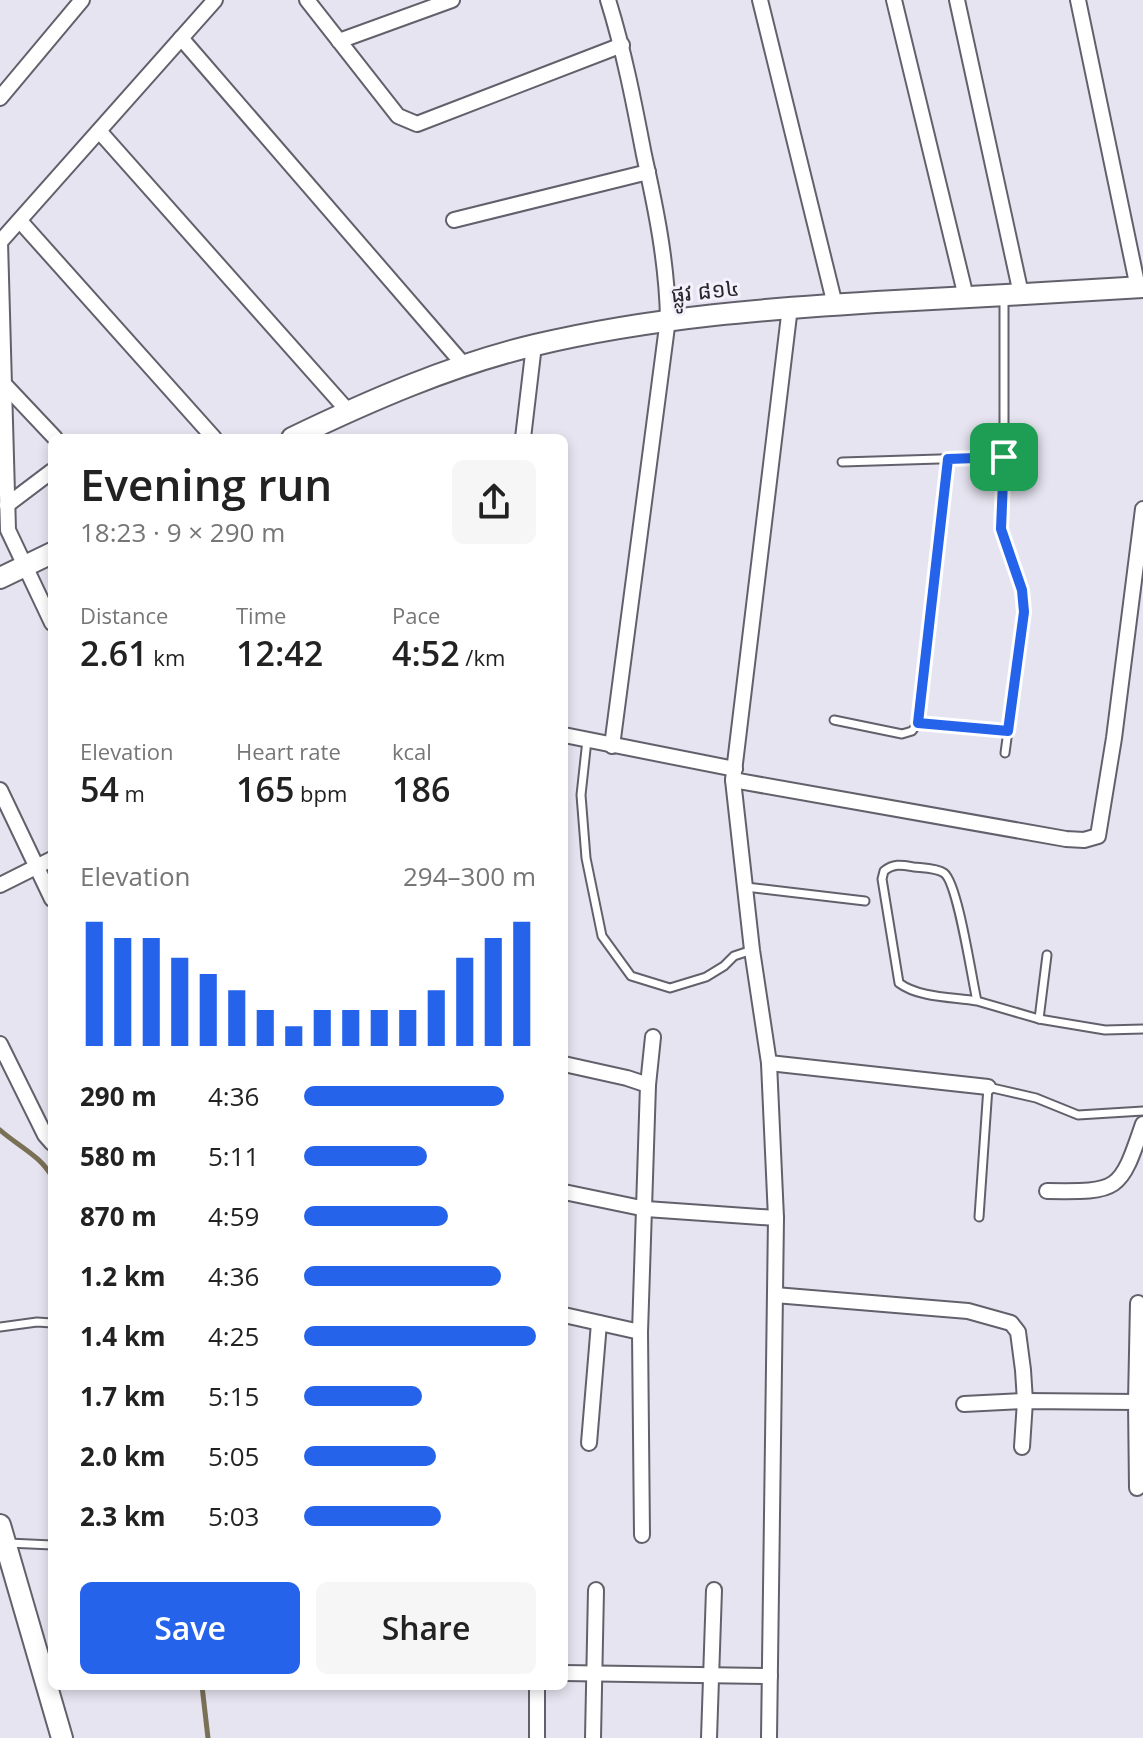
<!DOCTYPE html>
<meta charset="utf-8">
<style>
:root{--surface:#fff;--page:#f6f6f6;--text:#222;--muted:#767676;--accent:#2563eb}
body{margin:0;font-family:"Open Sans","Noto Sans Khmer",sans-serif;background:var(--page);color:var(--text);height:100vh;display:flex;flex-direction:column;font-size:30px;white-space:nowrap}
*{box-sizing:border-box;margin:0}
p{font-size:26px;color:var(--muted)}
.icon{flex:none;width:44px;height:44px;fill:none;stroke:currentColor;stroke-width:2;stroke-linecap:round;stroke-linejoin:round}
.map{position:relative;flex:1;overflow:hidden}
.details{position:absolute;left:48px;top:434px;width:520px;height:1256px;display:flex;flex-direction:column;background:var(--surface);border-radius:12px;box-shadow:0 4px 12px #0003}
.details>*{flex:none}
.pin{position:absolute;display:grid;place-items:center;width:68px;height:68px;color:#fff;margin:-34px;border-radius:16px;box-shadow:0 4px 12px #0006}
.round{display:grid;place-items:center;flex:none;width:84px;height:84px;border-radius:12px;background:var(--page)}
.head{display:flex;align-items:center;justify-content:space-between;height:136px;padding:0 32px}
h1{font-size:44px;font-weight:600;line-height:60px}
.figures{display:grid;grid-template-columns:repeat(3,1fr);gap:12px;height:136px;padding:8px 32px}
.figures div{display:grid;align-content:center}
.figures b{font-size:34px;font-weight:600}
.figures small{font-size:22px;font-weight:400}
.figures p{font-size:22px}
.chart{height:224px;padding:16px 32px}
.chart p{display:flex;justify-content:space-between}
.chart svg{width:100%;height:144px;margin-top:8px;stroke:var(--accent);stroke-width:6}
.button{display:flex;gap:16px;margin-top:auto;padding:16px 32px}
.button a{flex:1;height:92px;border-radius:12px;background:var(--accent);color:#fff;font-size:32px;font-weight:600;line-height:92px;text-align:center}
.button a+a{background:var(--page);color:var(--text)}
ul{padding:0 32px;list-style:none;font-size:26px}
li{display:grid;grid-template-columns:128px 96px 1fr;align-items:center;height:60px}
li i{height:20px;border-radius:10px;background:var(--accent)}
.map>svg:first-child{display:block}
</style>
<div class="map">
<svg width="1143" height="1738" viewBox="0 0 1143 1738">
<rect width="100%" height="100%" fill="#e6e4f0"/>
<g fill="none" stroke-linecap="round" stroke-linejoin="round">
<g stroke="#797056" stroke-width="5">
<path d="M0,1130c18,16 41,26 52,47"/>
<polyline points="202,1686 208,1738"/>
</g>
<g stroke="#63606b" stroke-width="11">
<g id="lane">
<polyline points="1004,297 1004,472 1001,529 1022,590 1024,612 1005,753"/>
<polyline points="948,459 918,723 1008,731"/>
<polyline points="842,462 1004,457"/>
<polyline points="834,720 902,734 912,731 918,723"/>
<polyline points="587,740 581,795 586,858 602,936 631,976 670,988 706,977 724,966 734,956 752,950"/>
<polyline points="746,887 865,901"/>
<path d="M977,1001c-24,-4 -58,-3 -78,-18l-17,-104 2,-8c10,-8 18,-6 30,-4 9,1 23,1 30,6 14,10 28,107 33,128l62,18 66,11 38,-1"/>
<polyline points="1039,1019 1047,955"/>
<polyline points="979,1217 988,1087 1036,1098 1078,1115 1143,1111"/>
<polyline points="0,1327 37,1322 52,1323"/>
<polyline points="8,1543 52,1545"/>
</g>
</g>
<g stroke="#63606b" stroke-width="18">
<g id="street">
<polyline points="307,0 398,116 417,124 622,45"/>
<path d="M608,0c16,51 26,103 36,155 12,54 23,108 24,164l-56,427"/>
<polyline points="760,0 835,305"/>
<polyline points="894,0 966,297"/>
<polyline points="957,0 1021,294"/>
<polyline points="1078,0 1138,288"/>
<polyline points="181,38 464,365"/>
<polyline points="339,41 452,0"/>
<polyline points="0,98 82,0"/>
<polyline points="100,132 348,411"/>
<polyline points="454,220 648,172"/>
<polyline points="20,221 214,438"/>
<polyline points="2,386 5,385 55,438"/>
<polyline points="523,438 534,345"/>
<polyline points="7,505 52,471"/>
<polyline points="52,623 8,530 0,242 215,0"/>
<polyline points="564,735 735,769"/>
<polyline points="733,780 1066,839 1084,840 1098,836 1114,738 1143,509"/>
<polyline points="0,790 52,899"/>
<polyline points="0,885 52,859"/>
<polyline points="0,1044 45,1135 52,1143"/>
<polyline points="769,1063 988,1087"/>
<polyline points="564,1064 627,1078 648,1085"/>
<path d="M1047,1191c72,1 73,1 96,-67"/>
<polyline points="564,1192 646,1209 776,1218"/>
<polyline points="775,1295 968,1311 1011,1323 1018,1332 1023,1370 1025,1401 1022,1447"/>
<polyline points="564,1315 640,1332"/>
<polyline points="1136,1402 1137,1488"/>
<polyline points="964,1404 1025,1401 1136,1402 1138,1303"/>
<polyline points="589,1443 599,1323"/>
<polyline points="642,1535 640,1332 648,1085 653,1037"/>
<polyline points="564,1673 770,1676"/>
<polyline points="537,1686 537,1738"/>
<polyline points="593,1738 596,1590"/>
<polyline points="709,1738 714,1590"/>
<polyline points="769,1738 776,1218 769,1063 752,950 733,780 790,307"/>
</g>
</g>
<g stroke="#63606b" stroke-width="24">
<g id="secondary">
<path d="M292,438c77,-37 159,-73 243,-93 118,-28 238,-37 360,-44 83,-4 165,-9 248,-14"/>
<polyline points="0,578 52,553"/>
<polyline points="0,1525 62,1738"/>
</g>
</g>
<use href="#lane" stroke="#fff" stroke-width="7"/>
<use href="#street" stroke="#fff" stroke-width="14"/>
<use href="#secondary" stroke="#fff" stroke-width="20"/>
</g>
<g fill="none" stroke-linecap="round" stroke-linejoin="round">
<g stroke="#fff" stroke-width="16">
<polygon id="route" points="1004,457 1001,529 1022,590 1024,612 1008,731 918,723 948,459"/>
</g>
<use href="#route" stroke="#2563eb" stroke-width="10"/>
</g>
<g text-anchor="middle" stroke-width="6" stroke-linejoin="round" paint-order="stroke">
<g font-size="22" fill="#28272c" stroke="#f4f1fd">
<text transform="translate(705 291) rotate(-6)" y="8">ផ្លូវ ៨១៤</text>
</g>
</g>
</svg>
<div class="pin" style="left:1004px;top:457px;background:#1e9e55"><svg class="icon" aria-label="arrive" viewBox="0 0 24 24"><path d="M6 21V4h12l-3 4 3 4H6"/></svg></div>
<section class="details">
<div class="head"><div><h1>Evening run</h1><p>18:23 · 9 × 290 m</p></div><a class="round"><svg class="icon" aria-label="share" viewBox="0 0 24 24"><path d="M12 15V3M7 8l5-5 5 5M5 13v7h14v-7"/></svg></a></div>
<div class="figures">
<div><p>Distance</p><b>2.61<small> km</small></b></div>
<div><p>Time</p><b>12:42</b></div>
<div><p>Pace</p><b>4:52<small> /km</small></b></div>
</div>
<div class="figures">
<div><p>Elevation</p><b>54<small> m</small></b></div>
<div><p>Heart rate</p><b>165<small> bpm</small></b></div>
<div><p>kcal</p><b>186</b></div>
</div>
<div class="chart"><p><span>Elevation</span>294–300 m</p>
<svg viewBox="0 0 160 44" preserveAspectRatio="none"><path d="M5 44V6M15 44V11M25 44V11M35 44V17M45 44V22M55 44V27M65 44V33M75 44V38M85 44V33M95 44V33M105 44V33M115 44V33M125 44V27M135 44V17M145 44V11M155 44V6"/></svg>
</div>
<ul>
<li><b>290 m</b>4:36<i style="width:86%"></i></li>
<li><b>580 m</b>5:11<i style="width:53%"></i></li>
<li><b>870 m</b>4:59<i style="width:62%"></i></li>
<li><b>1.2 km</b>4:36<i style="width:85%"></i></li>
<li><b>1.4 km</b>4:25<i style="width:100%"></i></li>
<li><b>1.7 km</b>5:15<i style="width:51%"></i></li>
<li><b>2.0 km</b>5:05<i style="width:57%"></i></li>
<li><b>2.3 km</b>5:03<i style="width:59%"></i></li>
</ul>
<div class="button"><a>Save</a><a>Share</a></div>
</section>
</div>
